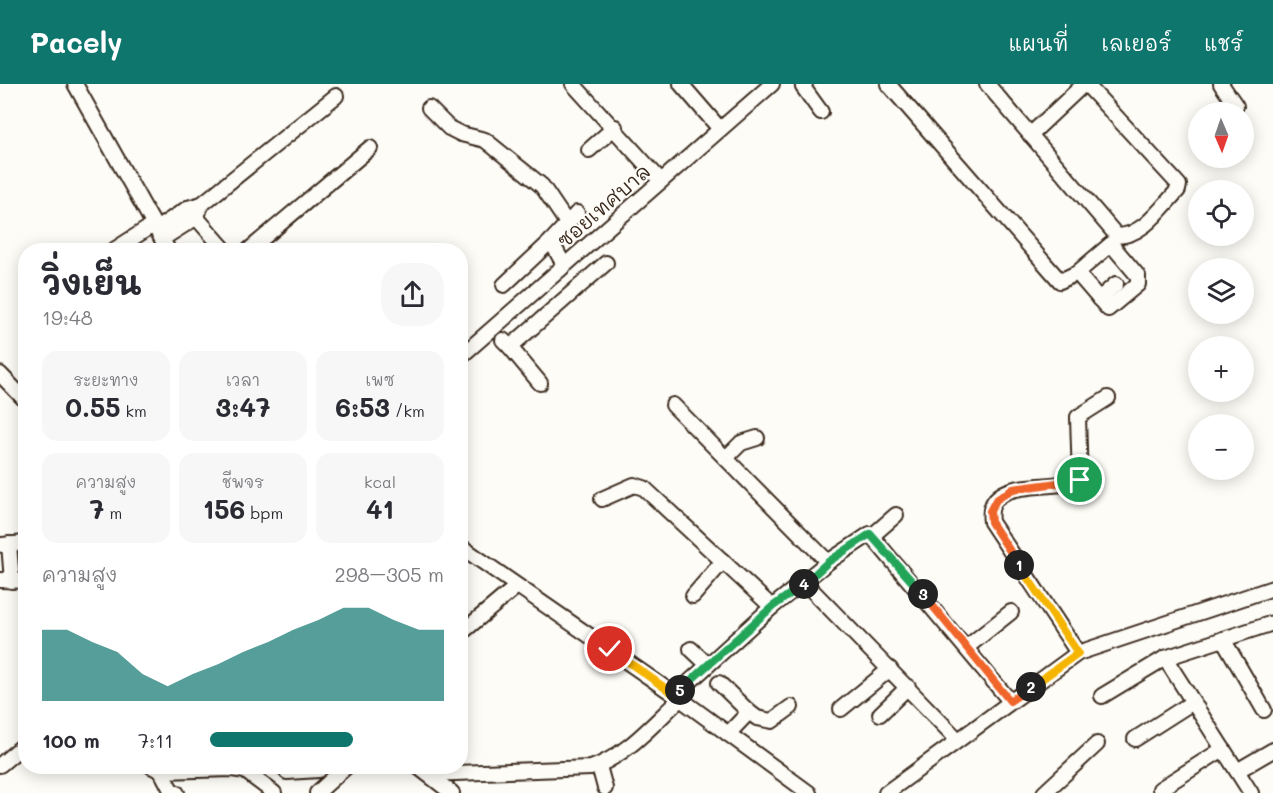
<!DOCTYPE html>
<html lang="th">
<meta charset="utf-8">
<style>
:root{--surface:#fff;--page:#f7f7f7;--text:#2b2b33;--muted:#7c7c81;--accent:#0f766e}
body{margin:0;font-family:Mali,"Playpen Sans Thai",sans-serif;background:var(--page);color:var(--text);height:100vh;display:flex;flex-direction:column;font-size:22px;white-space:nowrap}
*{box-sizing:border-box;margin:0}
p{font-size:20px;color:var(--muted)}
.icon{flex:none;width:33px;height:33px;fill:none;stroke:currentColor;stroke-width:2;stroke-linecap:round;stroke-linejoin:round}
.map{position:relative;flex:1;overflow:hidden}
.details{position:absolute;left:18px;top:159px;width:450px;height:531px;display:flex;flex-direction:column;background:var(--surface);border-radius:24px;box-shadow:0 3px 15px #0003}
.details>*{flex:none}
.needle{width:39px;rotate:178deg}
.tools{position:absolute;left:1188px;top:18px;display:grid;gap:12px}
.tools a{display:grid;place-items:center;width:66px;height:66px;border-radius:50%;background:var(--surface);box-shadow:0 3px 15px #0003;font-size:30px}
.pin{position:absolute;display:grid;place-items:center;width:51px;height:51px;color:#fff;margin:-26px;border:3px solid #fff;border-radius:50%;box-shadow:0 2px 6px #0007}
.km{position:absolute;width:30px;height:30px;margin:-15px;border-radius:50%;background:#222;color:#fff;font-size:16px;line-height:30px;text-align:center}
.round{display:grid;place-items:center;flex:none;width:63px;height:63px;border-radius:24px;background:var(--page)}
.overview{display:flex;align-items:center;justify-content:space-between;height:102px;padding:0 24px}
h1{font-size:33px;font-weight:700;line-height:45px}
.stats{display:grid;grid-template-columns:repeat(3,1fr);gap:9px;height:102px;padding:6px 24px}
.stats div{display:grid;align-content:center;border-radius:15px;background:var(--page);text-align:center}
.stats b{font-size:26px;font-weight:700}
.stats small{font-size:16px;font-weight:400}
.stats p{font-size:16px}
.chart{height:168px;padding:12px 24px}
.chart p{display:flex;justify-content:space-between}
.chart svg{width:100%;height:108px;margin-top:6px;fill:var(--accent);opacity:.7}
ul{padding:0 24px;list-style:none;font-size:20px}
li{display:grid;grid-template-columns:96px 72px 1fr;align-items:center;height:45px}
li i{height:15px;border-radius:8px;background:var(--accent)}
header{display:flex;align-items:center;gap:36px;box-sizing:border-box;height:84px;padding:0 30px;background:var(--accent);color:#fff}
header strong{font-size:28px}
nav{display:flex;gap:33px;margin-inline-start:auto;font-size:21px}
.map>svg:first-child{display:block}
</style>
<header>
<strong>Pacely</strong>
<nav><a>แผนที่</a><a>เลเยอร์</a><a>แชร์</a></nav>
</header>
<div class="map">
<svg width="1273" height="709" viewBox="0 0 1273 709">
<rect width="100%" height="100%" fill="#fdfcf7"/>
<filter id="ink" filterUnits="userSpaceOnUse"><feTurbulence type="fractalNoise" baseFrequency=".0167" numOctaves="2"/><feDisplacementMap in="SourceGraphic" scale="12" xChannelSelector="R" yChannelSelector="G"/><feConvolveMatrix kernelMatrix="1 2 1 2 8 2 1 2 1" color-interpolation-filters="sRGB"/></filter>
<g filter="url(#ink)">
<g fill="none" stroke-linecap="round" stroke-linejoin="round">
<g stroke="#3b2a1e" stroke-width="18">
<g id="minor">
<polyline points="75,0 168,166"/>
<polyline points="573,0 661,97"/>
<polyline points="681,0 720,45"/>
<polyline points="805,0 803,3 821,28"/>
<polyline points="888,0 1060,197 1077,189 1111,160 1138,192 1138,200 1108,225 1077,189"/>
<path d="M987,0l130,152c26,0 44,-28 61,-46l1,-5 -93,-101"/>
<polyline points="1221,0 1236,22"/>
<polyline points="429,24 449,44 461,50 485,56 531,93 542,102 567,139"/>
<polyline points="1030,51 1084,0"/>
<polyline points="589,66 615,43"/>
<polyline points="188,124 225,166"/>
<polyline points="156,145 188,124 202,120 336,12"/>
<polyline points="162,155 197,133 200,124"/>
<polyline points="114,166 153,141"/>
<polyline points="249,166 370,64"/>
<polyline points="564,181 551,157 577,129"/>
<polyline points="504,201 551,157"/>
<polyline points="1099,215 1116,200"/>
<polyline points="503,256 510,263 606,179"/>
<polyline points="510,263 540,299"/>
<polyline points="460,273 772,0"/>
<polyline points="0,290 26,317"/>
<polyline points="673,321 828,478"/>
<polyline points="726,374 741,359 757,354"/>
<polyline points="602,415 634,401 644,404 772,523"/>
<polyline points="873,451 896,431"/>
<polyline points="9,460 12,497"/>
<polyline points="2,461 26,459"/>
<polyline points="460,462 675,611 809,709"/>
<polyline points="0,496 26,497"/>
<polyline points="805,499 957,655"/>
<polyline points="693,512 723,477"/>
<polyline points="460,550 517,502"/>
<polyline points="1223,555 1264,626"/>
<polyline points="967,563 1011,528"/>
<polyline points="691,565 708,581"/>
<path d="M1078,569l-87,-131c-7,-48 63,-30 89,-42l-2,-63 30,-19"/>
<polyline points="1165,574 1273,539"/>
<polyline points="719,599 749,628"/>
<polyline points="675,611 772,523 828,478 870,450 1010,617"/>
<polyline points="1102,612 1165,574 1251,709"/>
<polyline points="841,625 890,585"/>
<polyline points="880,630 908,603"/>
<polyline points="728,650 749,628 757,634 772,637 791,623"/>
<polyline points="1135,655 1193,618"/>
<polyline points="0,681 26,659"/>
<polyline points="151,682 161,687 232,685 245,687 274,709"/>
<polyline points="417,682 452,709"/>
<polyline points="599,682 605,704"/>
<polyline points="161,687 171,706 177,709"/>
<polyline points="1237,687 1273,666"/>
<polyline points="287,688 319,686 322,682"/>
<path d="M428,690l163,-6c35,-12 62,-44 89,-69"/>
<polyline points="1160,705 1223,665"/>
<polyline points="317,709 347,682"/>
<polyline points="886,709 1078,569 1273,504"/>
<polyline points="1044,709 1097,660"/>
</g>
</g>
<use href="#minor" stroke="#fdfcf7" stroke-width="14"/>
</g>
</g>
<g fill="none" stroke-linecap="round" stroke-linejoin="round" filter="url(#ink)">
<g stroke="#fff" stroke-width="12">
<polyline id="split-1" points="1019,481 991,438 990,427 996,416 1013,405 1080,396"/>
</g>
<g stroke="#fff" stroke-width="12">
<polyline id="split-2" points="1019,481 1078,569 1031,603"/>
</g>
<g stroke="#fff" stroke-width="12">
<polyline id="split-3" points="923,510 1010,617 1031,603"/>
</g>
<g stroke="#fff" stroke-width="12">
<polyline id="split-4" points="804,500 828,478 870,450 923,510"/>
</g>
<g stroke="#fff" stroke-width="12">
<polyline id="split-5" points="680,606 772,523 804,500"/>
</g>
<g stroke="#fff" stroke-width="12">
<polyline id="split-6" points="610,565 675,611 680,606"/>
</g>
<use href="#split-1" stroke="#f0652b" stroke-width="8"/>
<use href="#split-2" stroke="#f5b400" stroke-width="8"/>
<use href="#split-3" stroke="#f0652b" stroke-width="8"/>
<use href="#split-4" stroke="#22a559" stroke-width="8"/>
<use href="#split-5" stroke="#22a559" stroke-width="8"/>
<use href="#split-6" stroke="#f5b400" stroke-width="8"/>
</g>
<g text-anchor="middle" stroke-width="4.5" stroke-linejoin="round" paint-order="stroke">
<g font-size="20" fill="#3b2a1e" stroke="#fdfcf7">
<text transform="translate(604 122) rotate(-41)" y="7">ซอยเทศบาล</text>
</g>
</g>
</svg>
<div class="tools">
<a><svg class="needle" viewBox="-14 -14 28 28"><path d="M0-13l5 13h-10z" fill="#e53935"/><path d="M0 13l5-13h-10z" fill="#7c7c81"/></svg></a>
<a><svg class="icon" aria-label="locate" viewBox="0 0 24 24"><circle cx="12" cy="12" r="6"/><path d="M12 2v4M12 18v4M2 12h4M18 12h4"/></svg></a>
<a><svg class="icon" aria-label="layers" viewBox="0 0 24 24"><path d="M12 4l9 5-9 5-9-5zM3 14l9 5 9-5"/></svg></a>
<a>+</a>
<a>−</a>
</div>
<div class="pin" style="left:1080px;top:396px;background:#1e9e55"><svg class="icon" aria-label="arrive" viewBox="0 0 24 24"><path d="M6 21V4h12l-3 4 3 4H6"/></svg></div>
<div class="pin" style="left:610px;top:565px;background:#d93025"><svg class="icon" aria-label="check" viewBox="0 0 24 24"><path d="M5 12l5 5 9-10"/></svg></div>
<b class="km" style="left:1019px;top:481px">1</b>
<b class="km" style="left:1031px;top:603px">2</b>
<b class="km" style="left:923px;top:510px">3</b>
<b class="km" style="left:804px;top:500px">4</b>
<b class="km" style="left:680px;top:606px">5</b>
<section class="details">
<div class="overview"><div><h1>วิ่งเย็น</h1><p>19:48</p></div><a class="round"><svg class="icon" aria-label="share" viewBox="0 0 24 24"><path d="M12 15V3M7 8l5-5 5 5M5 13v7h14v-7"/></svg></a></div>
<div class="stats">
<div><p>ระยะทาง</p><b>0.55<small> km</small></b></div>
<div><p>เวลา</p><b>3:47</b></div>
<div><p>เพซ</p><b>6:53<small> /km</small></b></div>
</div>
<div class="stats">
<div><p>ความสูง</p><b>7<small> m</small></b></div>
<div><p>ชีพจร</p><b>156<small> bpm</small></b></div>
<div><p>kcal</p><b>41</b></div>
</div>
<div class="chart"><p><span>ความสูง</span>298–305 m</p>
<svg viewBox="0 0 160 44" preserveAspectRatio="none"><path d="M0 44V15L10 15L20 20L30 24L40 33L50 38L60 33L70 29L80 24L90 20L100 15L110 11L120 6L130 6L140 11L150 15L160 15V44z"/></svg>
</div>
<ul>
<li><b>100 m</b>7:11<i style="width:61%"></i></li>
</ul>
</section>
</div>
